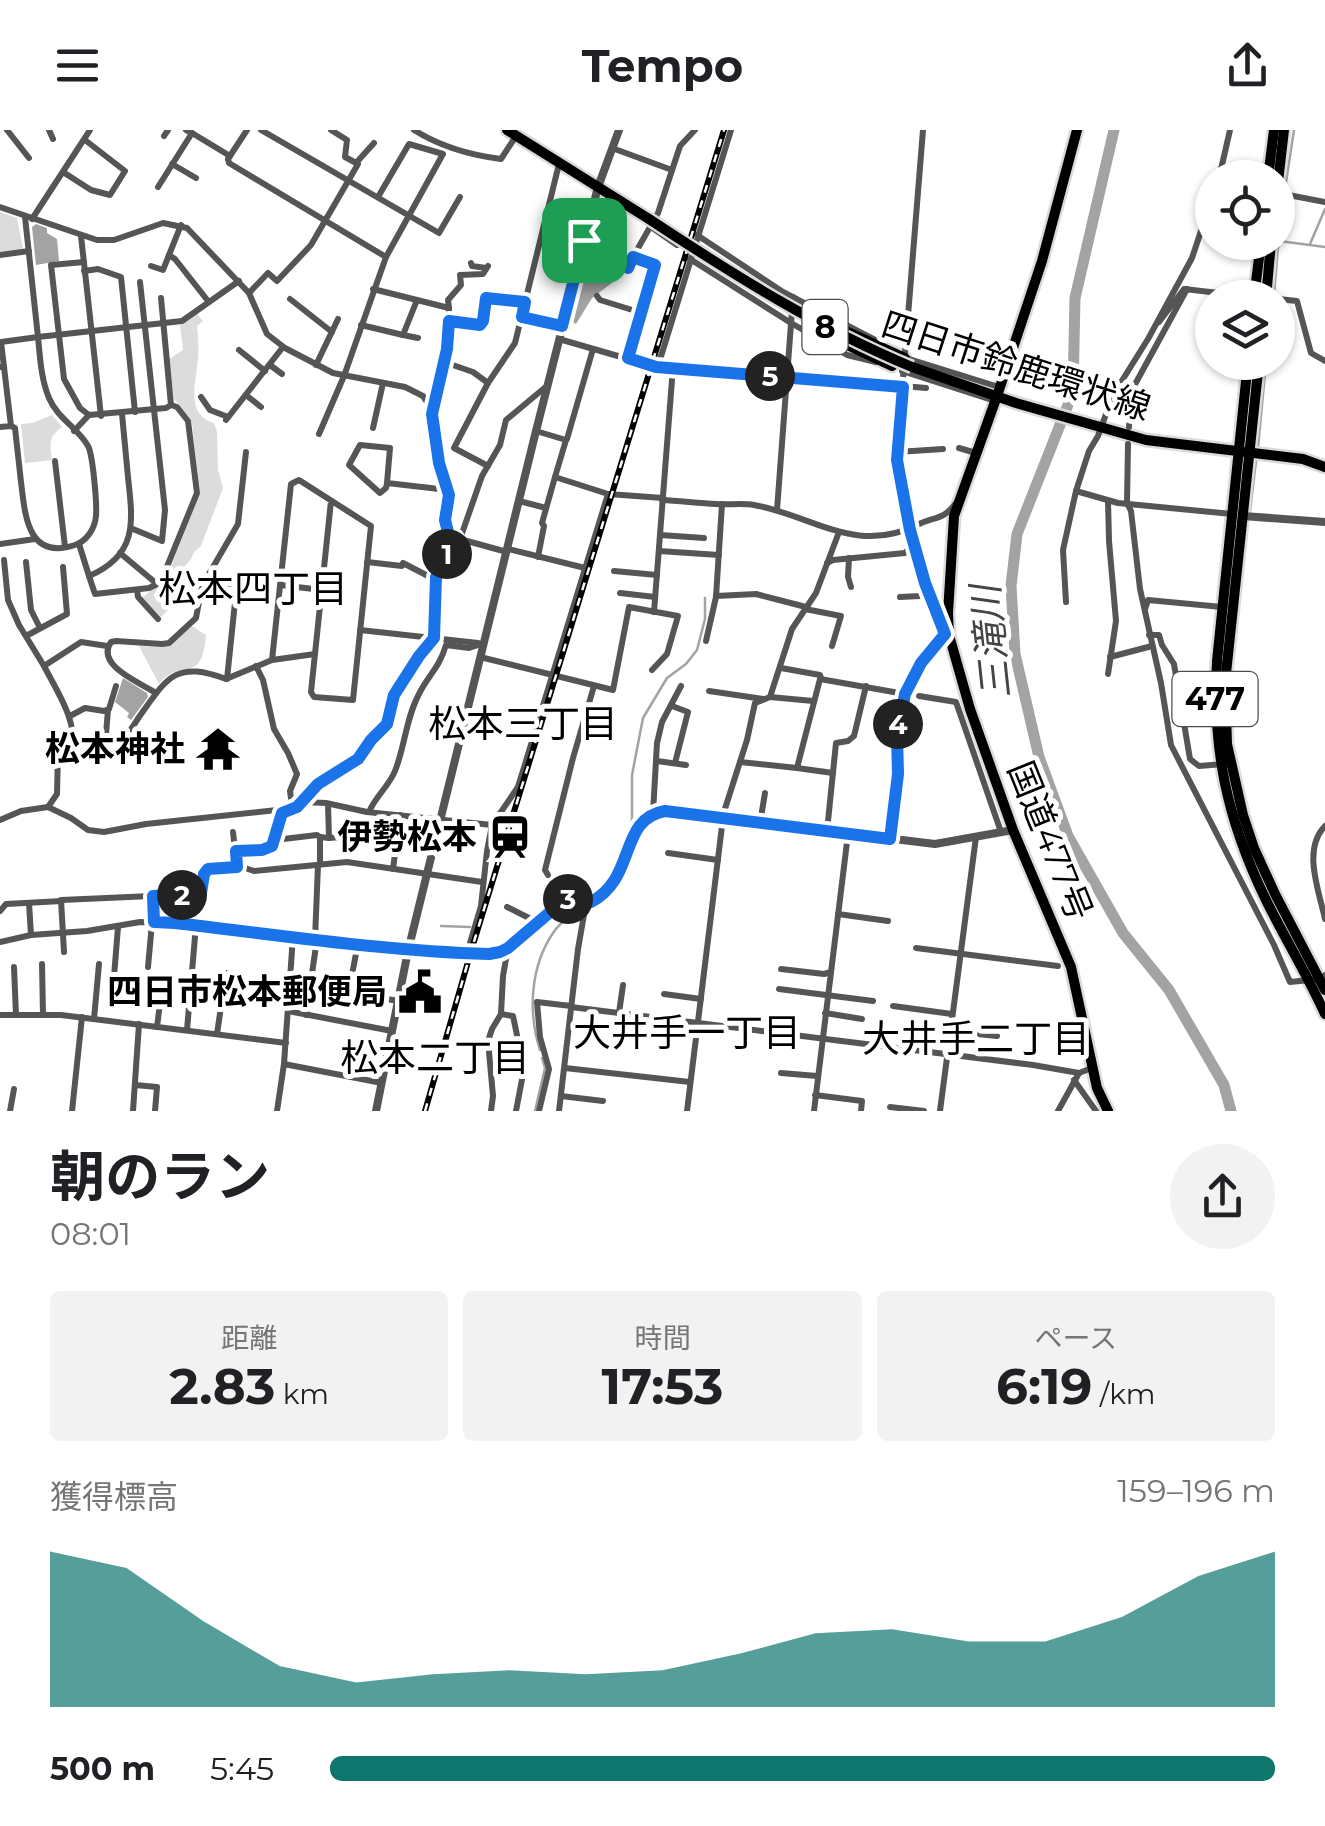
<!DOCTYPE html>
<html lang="ja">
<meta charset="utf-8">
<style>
:root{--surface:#fff;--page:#f2f2f2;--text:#202124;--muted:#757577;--accent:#0f766e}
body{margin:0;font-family:Montserrat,"Noto Sans JP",sans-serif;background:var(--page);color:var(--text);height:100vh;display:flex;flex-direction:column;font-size:38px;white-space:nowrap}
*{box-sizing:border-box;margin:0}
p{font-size:32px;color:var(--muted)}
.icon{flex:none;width:55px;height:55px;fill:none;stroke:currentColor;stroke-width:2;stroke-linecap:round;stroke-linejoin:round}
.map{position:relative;height:981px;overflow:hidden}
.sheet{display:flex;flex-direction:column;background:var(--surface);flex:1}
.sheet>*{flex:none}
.tools{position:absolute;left:1195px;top:30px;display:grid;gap:20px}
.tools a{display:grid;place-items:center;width:100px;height:100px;border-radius:50%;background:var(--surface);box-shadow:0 2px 8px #0004;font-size:50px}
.pin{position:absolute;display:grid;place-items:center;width:85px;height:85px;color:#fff;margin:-42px;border-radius:20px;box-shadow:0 5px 15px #0006}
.km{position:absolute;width:50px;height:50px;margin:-25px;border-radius:50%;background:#222;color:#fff;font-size:28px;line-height:50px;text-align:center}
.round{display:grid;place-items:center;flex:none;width:105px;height:105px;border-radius:52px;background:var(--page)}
.headline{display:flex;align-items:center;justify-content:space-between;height:170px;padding:0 50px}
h1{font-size:55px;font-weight:700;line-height:75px}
.stats{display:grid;grid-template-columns:repeat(3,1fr);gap:15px;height:170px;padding:10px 50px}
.stats div{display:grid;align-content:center;border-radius:10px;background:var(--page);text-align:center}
.stats b{font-size:50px;font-weight:700}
.stats small{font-size:28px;font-weight:400}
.stats p{font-size:28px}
.chart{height:280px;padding:20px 50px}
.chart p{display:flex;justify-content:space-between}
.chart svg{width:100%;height:180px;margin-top:10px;fill:var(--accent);opacity:.7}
ul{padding:0 50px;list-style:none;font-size:32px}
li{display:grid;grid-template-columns:160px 120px 1fr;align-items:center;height:75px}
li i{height:25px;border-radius:12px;background:var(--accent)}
header{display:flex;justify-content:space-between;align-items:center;height:130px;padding:0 50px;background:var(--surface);font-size:45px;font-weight:700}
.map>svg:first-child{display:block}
</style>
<header><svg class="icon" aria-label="menu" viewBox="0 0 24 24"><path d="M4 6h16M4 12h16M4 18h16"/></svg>Tempo<svg class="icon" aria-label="share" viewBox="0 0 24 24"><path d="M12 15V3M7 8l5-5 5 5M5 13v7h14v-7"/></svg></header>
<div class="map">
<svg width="1325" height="981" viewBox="0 0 1325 981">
<rect width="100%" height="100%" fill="#fff"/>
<g fill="#dcdcdc">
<polygon points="0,82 17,88 23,118 21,119 0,122"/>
<path d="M197,184l6,7 -6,5c1,11 2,22 1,33 -2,23 -13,56 16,64l3,9 1,38 5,18 -22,58 -7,6 -3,7 -11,13 -7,33 -12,12 -19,-19 25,-21 33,-84 -8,-70 -3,-6 -15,-18 -5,-40 14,-9 -3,-25z"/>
<path d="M52,285l10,12c-14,10 -12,17 -10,33l-27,3 -4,-39 11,-1z"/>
<path d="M192,496l14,9c-4,52 -25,21 -47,49l-20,-38c31,2 30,0 53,-20z"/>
</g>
<g fill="#a3a3a3">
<polygon points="36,94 47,98 47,103 57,109 59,131 36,135 32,97"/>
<polygon points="595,122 624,140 625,143 592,168 576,194 573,192 589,125"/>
<polygon points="123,548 147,563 148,567 131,590 127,587 129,583 115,572"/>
</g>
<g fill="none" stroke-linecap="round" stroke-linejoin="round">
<g stroke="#a3a3a3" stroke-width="2.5">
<polyline points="1285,59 1294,0"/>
<polyline points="1279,111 1325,117"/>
<polyline points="1310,114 1325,79"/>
<polyline points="1274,165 1282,69"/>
<polyline points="1258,318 1266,232"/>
<polyline points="1250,381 1256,331"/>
<polyline points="588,769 614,744 620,732 632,690 632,645 643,588 667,548 686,534 697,520 705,489 705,468"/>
<polyline points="441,796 470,797"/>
<path d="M540,920c-12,-37 -10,-83 13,-117 7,-11 20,-19 29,-28"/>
<polyline points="535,981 545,938 542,928"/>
</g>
<polyline stroke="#a3a3a3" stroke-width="11" points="1114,0 1075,168 1073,262 1017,404 1011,456 1015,524 1039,627 1068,706 1123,803 1169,860 1224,955 1231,981"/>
<g stroke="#dbdbdb" stroke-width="15">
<g id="primary">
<polyline points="507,0 649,89"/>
<polyline points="839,198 905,228"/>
<polyline points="824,204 892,236"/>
<polyline points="912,237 1016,273 1146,310 1303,329 1325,337"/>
</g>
</g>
<g stroke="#dbdbdb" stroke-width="15">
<g id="trunk">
<polyline points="1077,0 1042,131 997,266 954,386 948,483 949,505 970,579 1013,700 1071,837 1097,958 1108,981"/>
<polyline points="1268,48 1274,0"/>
<polyline points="1278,52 1284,0"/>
<polyline points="1254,168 1261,112"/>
<polyline points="1266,168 1271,112"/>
<path d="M1248,232l-31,299c-5,88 10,158 48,237 19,39 42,76 60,116"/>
<polyline points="1259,232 1225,553 1227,614 1243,685 1254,718 1275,764 1325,860"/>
</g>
</g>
<g stroke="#555" stroke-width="6">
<polyline points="7,0 29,28"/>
<polyline points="49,0 53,9"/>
<polyline points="247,0 228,29 229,33 386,127"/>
<polyline points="261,0 439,103 460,67"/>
<path d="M414,0c27,17 55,25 87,29l15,-23"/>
<polyline points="192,3 230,26"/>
<polyline points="164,6 168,0"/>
<polyline points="612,18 672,40"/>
<polyline points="356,33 374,13"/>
<polyline points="172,34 196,48"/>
<polyline points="63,42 91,60 110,65 125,41 85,10"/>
<polyline points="1219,48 1230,0"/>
<polyline points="158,57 192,3 186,0"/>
<polyline points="1278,63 1325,72"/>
<polyline points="0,77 97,110 114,110 163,93 187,98 249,163 267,204 285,218 333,243 405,257 423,266 429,275 439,333 448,360 449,372 445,390 449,406 507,422"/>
<polyline points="32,89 90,0"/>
<polyline points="651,97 677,115"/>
<polyline points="697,105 783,162 877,211"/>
<polyline points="81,106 101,286"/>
<polyline points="584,110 628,138 633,127"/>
<polyline points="0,125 29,121"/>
<polyline points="169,125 175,129 208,171"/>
<polyline points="690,129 791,193 847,225 876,232"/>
<polyline points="84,132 51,135 64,249 80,278 89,285 166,278 171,275"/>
<polyline points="471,133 472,136 486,138"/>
<polyline points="151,136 163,140 181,95"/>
<polyline points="84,141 98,139 121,147 135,282"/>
<polyline points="140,152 154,280"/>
<polyline points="373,159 449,178 447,219 432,277"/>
<polyline points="249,163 268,143 277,151 311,115 358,34 345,27 347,10 331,0"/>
<polyline points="597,166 600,170 642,183"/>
<polyline points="290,169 332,202"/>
<polyline points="1278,169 1297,171 1311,223 1325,231"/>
<polyline points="449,178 448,170 461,155 460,145 483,144 488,136"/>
<polyline points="521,187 562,196"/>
<polyline points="449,191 480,195 483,191 486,168 525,172"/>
<polyline points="1159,192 1184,159 1254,167"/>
<polyline points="361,195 403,205 417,170"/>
<polyline points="403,205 418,208"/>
<polyline points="559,209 656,237 902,257"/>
<polyline points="239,220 265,241"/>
<polyline points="628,228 655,135 633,127 658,83 680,16 695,0"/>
<polyline points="906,228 999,257"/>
<polyline points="444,232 473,242 488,253"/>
<polyline points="270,235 282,244"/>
<polyline points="316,235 338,189"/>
<polyline points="658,236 731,0"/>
<polyline points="4,237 1,212 38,207 25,87"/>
<polyline points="902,241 995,271"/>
<polyline points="903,256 926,258"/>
<polyline points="246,265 261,277"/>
<polyline points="201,267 210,280 228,287"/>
<polyline points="226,290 283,217"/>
<path d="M11,296l4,2c2,18 4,36 6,54 4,32 6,79 54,63 12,-4 20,-17 21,-29 1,-12 -3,-61 -8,-70 -10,-18 -30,-27 -39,-48 -8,-19 -9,-41 -11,-61l144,-16 57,-40"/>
<polyline points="0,297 11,296 4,237 1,237"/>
<polyline points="1129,297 1133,258 1187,159"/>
<polyline points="373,298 383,253"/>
<polyline points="74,301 89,285"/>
<polyline points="319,304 344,246 386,127 443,24 409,14 378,67"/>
<polyline points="567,309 593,219"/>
<polyline points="1128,314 1127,373 1131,381 1140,459 1161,553 1171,615 1274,815 1290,852 1320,849 1325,845"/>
<polyline points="959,318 976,323"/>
<polyline points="897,322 943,319"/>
<polyline points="55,331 65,417"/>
<polyline points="488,336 454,318 488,253 515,213 559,34"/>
<polyline points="387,353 386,358 380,363 349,335 360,315 390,318 387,353 448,360"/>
<polyline points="1076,361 1118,373 1232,384"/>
<polyline points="608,364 663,368"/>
<path d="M662,370c18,1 36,3 54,4 13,1 26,-1 38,1 60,11 102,50 163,20 17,-9 26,-4 39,-22"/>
<polyline points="519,371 546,378"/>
<polyline points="1108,371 1109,411 1116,491 1108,544"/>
<polyline points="777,380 793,167"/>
<polyline points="133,399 162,411 165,380 154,280"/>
<polyline points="660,405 704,408"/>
<polyline points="460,409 482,346 500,315 506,290 548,255"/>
<polyline points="914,410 925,453 945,504"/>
<polyline points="0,414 35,409"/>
<path d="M79,414l10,32c49,-21 44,-54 39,-99 -2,-21 -4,-42 -6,-63"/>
<polyline points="508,419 585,438"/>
<polyline points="659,421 719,425"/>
<polyline points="120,423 157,454"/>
<polyline points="538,427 544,396 542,393 555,347"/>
<polyline points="849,428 848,447 851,457"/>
<polyline points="4,430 8,470 19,495 44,536 81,512 107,516"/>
<polyline points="26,432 31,480 40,498"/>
<polyline points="367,432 402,436"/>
<polyline points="403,433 430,447 432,460"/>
<polyline points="827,433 833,430 905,423 912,414 897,322 923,0"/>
<polyline points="614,441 657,445"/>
<polyline points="89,446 95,464 149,458 157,454 164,444 197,363 188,291 177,277 171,275 161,168"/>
<polyline points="280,455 322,460"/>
<polyline points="203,456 235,453 281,443"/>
<polyline points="137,460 138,467 158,489"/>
<polyline points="620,463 655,467"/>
<polyline points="716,466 756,464 806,477"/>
<polyline points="900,467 920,466 925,454"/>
<polyline points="1066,472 1063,420 1076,361 1089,321 1098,306 1113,265 1148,209 1192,128 1212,68"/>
<polyline points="805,479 841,486 832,516"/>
<polyline points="1145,479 1148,470 1222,477"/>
<polyline points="654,482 673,237"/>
<polyline points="360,500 478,513"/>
<polyline points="1149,505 1159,505 1162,515 1174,534 1190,629 1199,636 1224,634"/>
<polyline points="26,506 67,484 63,437"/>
<polyline points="706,511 716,467 722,374"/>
<polyline points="480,527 613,560 629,477 678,486 667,524 652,540"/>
<polyline points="1110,527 1152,516"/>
<polyline points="272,530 315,524"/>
<path d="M44,536c14,27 33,54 29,86"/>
<polyline points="256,536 263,550 274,599 288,623 297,644 290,661 292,675"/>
<polyline points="781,538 820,545 821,548"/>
<polyline points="227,549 237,453"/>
<polyline points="709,561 763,569"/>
<path d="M156,563c-17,-11 -61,-28 -45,-51l5,-1 46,3 7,-1 27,-25 6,-32 36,-62 8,-72"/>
<polyline points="919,566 956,572 1001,702"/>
<polyline points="770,567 813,571"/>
<polyline points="672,576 688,582 675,633"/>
<polyline points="70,586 85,578 104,581 109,579 116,556"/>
<polyline points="105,616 108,580"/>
<polyline points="657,631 686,635"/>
<polyline points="740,632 797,638 820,549 905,564"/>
<polyline points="797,638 833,643"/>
<path d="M48,677l9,-13 1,-41c20,-2 51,-2 67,-17 5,-4 10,-13 14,-19 28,-39 36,-57 87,-38l46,-19 19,-176 8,-4 72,46 -18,174 -39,-3 -3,-5 20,-191"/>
<path d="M369,682c6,-15 20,-26 26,-41 10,-25 11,-53 24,-77 9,-19 20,-25 27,-49l23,3 15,-5"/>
<polyline points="653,683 657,613 662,592 681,556"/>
<polyline points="722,688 747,610 755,573 770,567 792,499 816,463 839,402"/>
<polyline points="0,690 21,681 48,677 71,688 88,700 104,702 146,694 277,680 304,672 326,673 367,682 492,695"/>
<polyline points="760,693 765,663"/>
<path d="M1325,696c-23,23 -6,65 0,93"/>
<polyline points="827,701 836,613 848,611 854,606 866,556"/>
<polyline points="233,702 237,737"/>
<polyline points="329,708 341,707 396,716"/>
<polyline points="891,709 899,645 897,605 905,564 921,533 945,504"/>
<polyline points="275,710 317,705 320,707"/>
<polyline points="237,721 262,720 272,716 282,683 297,677 318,654 358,629 371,610 387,594 394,565 419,526 434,508 436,447 446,427 452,420 455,408"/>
<polyline points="668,723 718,730"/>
<polyline points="320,733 320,707 329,708 328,674"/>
<polyline points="393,739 400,685"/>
<polyline points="548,745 545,740 573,628 594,556"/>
<polyline points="153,766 154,792"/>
<polyline points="29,773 31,805"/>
<polyline points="507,777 537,792"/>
<polyline points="0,781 6,774 62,771"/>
<polyline points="838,784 888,791"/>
<polyline points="315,809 318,735"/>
<polyline points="0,812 31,805 87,801 140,792 175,793 358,813 408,821"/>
<polyline points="916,818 1058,836"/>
<polyline points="64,822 61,770 197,764 203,761 203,744 208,739 242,737 254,741 347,732 482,752"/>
<polyline points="467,823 481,776 487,721 492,695 518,657 608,364 555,347 566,310 536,301"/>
<polyline points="42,834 43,885"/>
<polyline points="14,837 16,885"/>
<polyline points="148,837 152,793"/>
<polyline points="781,839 824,844 831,842"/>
<polyline points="113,859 118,797"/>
<polyline points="779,859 873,871"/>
<polyline points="349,862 398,871"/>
<polyline points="664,864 701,869"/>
<polyline points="347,871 358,813"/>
<polyline points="893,876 952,884"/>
<polyline points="571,877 1033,935 1079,943"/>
<polyline points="288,881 392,901"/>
<polyline points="619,883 623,855"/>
<polyline points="825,883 862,889"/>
<polyline points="501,884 513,886 524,939 516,981"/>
<polyline points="0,885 61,885 286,913"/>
<polyline points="306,885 317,809"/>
<polyline points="94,889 99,834"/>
<polyline points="157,897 161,865"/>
<polyline points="951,898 957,902 997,906"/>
<polyline points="187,900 196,795"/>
<polyline points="217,904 226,843"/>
<polyline points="284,934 382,953"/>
<polyline points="565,938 690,952"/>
<polyline points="781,943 817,946"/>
<polyline points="1074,950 1096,981"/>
<polyline points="135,955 157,957 155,981"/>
<polyline points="815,965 862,971 861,981"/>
<polyline points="561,966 603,971"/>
<polyline points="890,977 924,981"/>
<polyline points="10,981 14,959"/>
<polyline points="72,981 82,887"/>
<polyline points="133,981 139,894"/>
<polyline points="277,981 284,934 293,806"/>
<polyline points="491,981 493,966 488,911 492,899 501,884 503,846 508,818"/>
<polyline points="539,981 549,939 540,907 537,872 571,876"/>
<polyline points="559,981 578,819 585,779 591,772"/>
<polyline points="687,981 723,688"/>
<polyline points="814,981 848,704"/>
<polyline points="940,981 976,707"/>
<polyline points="1058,981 1079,943 1092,938"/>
</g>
<g stroke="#555" stroke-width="8">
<polyline points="1243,386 1325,392"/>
<path d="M408,821l81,3 12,-2 61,-50c13,-6 26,4 38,-5 34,-22 20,-78 65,-86l270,33 78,-14"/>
<polyline points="376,981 408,821 536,301 598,57 619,0"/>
</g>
<use href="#primary" stroke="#000" stroke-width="10"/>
<use href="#trunk" stroke="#000" stroke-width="10"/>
<g stroke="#000" stroke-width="6">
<polyline id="rail" points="425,981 472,818 724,0"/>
</g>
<use href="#rail" stroke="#fff" stroke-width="2.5" stroke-dasharray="8" stroke-linecap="butt"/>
<g stroke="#dbdbdb" stroke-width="15" stroke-linecap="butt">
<path id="primary-bridge" d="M649,89c85,56 169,109 263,148"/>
</g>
<use href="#primary-bridge" stroke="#000" stroke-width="10"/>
</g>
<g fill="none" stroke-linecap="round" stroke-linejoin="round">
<g stroke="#fff" stroke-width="20">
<path id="route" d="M584,110l44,28 5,-11 22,8 -27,93 28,9 247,20 -6,73 13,70 15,53 20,51 -24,29 -16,31 -8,42 1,38 -8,65 -225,-28c-47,8 -28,67 -74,91l-23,-4 -6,4 -54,46 -8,4 -11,2c-105,-3 -210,-19 -314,-31l-21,-1 -1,-26 48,-3 3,-19 4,-5 29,-2 -1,-16 26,-1 10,-4 10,-33 15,-6 21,-23 40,-25 13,-19 16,-16 7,-29 25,-39 15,-18 2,-61 10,-21 6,-6 3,-12 -6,-2 -4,-16 4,-25 -10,-32 -7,-49 15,-65 2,-28 31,4 3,-4 3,-23 39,4 -3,15 40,9z"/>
</g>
<use href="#route" stroke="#1a73e8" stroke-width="12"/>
</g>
<defs>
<g id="temple-bare" transform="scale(3.45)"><path d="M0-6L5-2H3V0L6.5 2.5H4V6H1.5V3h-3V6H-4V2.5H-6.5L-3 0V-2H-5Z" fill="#000" stroke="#fff" stroke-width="2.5" paint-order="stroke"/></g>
<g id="station-bare" transform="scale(3.45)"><path d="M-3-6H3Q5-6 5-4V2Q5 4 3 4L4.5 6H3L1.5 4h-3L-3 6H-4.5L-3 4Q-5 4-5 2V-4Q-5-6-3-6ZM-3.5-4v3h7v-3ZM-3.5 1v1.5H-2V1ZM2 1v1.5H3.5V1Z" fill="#000" stroke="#fff" stroke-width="2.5" paint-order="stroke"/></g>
<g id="civic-bare" transform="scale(3.45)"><path d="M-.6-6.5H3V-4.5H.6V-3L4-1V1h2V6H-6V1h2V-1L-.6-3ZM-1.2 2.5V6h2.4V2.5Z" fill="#000" stroke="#fff" stroke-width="2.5" paint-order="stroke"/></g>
</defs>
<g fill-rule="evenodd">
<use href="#temple-bare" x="218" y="619"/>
<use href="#station-bare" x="510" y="707"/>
<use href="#civic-bare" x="420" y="862"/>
</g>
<g text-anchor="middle" stroke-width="10" stroke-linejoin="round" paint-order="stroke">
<g fill="#fff" stroke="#4c4c4c" stroke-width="2.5">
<rect x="802.5" y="170" width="45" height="54" rx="8"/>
<rect x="1172.5" y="542" width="85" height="54" rx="8"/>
</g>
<g font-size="32" font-weight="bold" fill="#000">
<text x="825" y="208">8</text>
<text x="1215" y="580">477</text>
</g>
<g font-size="35" fill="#000" stroke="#fff">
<text transform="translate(1016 236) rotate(18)" y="12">四日市鈴鹿環状線</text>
<text transform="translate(1050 711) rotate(68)" y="12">国道477号</text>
</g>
<g font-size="35" font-weight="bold" fill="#000" stroke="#fff" text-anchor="end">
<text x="185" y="631">松本神社</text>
<text x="477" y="719">伊勢松本</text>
<text x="387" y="874">四日市松本郵便局</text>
</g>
<g font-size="38" fill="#000" stroke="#fff">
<text x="253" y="472">松本四丁目</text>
<text x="523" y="607">松本三丁目</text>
<text x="687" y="916">大井手一丁目</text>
<text x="976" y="922">大井手二丁目</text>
<text x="435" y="941">松本二丁目</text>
</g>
<g font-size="38" font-style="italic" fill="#444" stroke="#fff">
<text transform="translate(991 512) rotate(-96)" y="13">三滝川</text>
</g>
</g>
</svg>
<div class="tools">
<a><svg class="icon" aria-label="locate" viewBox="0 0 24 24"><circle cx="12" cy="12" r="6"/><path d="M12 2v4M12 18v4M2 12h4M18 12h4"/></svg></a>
<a><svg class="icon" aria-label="layers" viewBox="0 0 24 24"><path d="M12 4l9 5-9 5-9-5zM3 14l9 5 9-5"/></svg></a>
</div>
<div class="pin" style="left:584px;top:110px;background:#1e9e55"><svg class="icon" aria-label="arrive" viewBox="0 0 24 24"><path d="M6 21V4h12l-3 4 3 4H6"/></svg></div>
<b class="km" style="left:447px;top:424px">1</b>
<b class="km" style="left:182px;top:765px">2</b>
<b class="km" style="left:568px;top:769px">3</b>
<b class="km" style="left:898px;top:594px">4</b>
<b class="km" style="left:770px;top:246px">5</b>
</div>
<section class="sheet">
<div class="headline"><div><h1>朝のラン</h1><p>08:01</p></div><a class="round"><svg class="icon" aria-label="share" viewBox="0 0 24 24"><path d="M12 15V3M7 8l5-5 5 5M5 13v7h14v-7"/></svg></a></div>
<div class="stats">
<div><p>距離</p><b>2.83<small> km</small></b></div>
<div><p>時間</p><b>17:53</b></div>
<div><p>ペース</p><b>6:19<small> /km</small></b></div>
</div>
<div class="chart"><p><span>獲得標高</span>159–196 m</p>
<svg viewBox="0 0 160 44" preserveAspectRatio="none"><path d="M0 44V6L10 10L20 23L30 34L40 38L50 36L60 35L70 36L80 35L90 31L100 26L110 25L120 28L130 28L140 22L150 12L160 6V44z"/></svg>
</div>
<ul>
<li><b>500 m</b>5:45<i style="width:100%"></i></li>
</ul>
</section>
